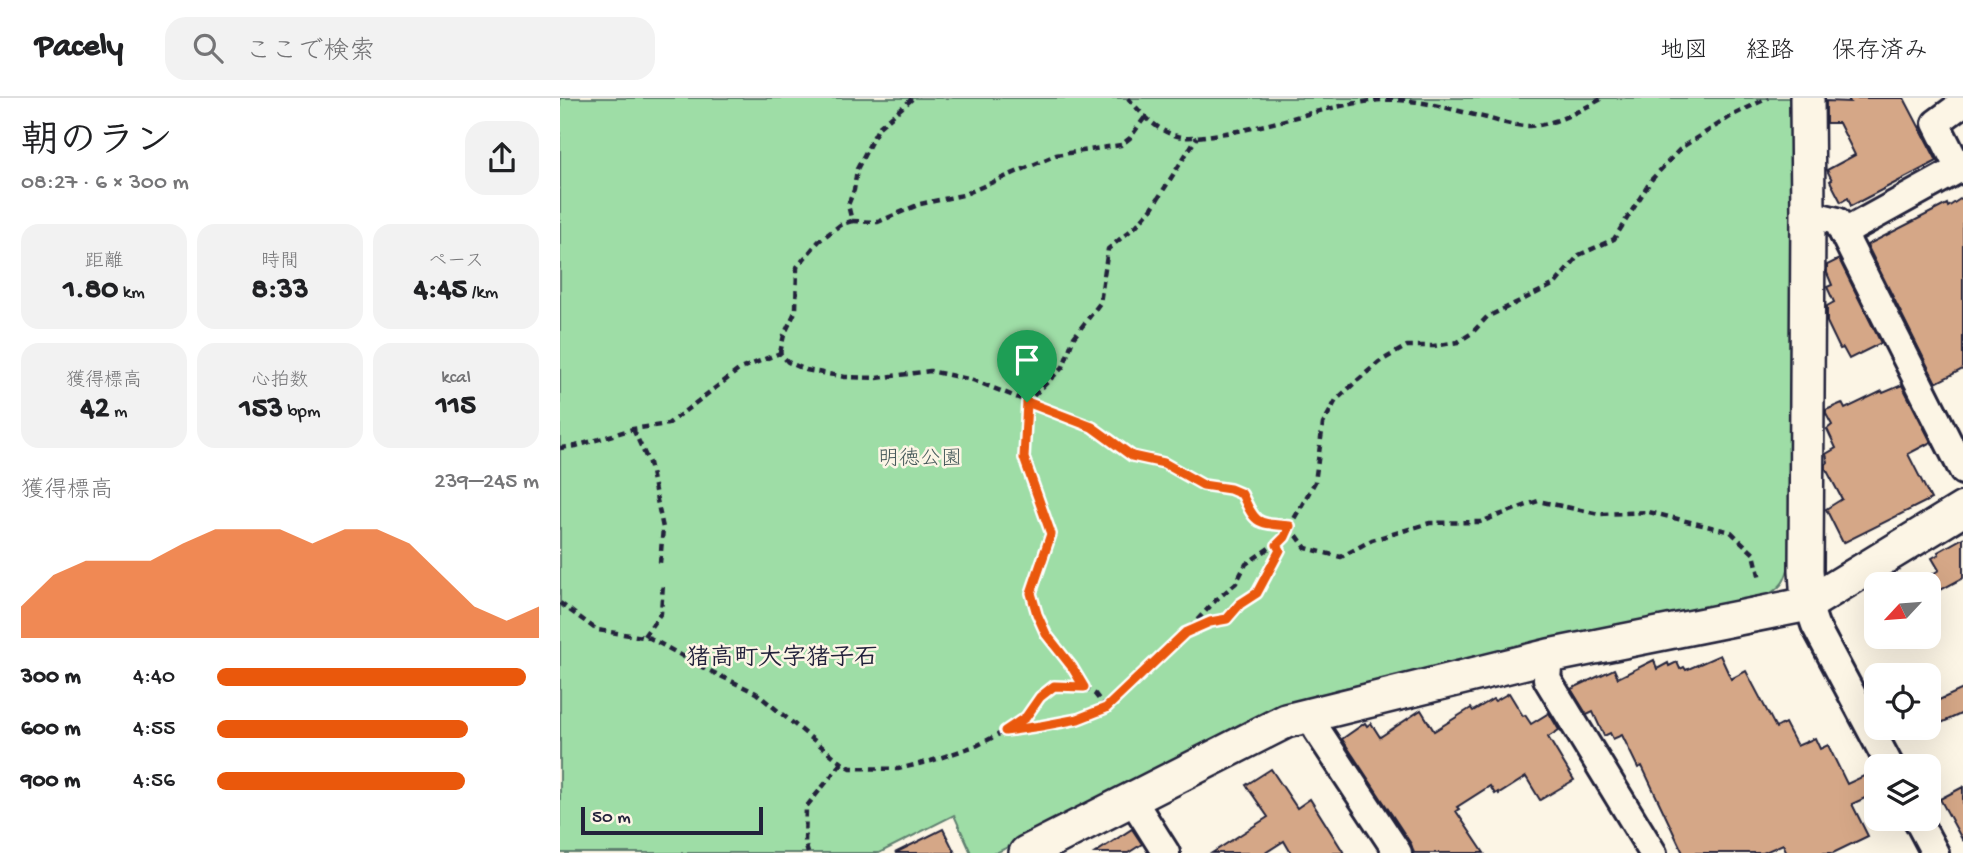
<!DOCTYPE html>
<html lang="ja">
<meta charset="utf-8">
<style>
:root{--surface:#fff;--page:#f2f2f2;--text:#202124;--muted:#757577;--line:#e0e0e0;--accent:#ea580c}
body{margin:0;font-family:"Gochi Hand","Klee One",sans-serif;background:var(--page);color:var(--text);height:100vh;display:flex;flex-direction:column;font-size:26px;white-space:nowrap}
*{box-sizing:border-box;margin:0}
p{font-size:23px;color:var(--muted)}
.icon{flex:none;width:38px;height:38px;fill:none;stroke:currentColor;stroke-width:2;stroke-linecap:round;stroke-linejoin:round}
.map{position:relative;flex:1;overflow:hidden}
.details{display:flex;flex-direction:column;background:var(--surface);width:560px}
.details>*{flex:none}
.needle{width:46px;rotate:244deg}
.buttons{position:absolute;left:1304px;top:474px;display:grid;gap:14px}
.buttons a{display:grid;place-items:center;width:77px;height:77px;border-radius:14px;background:var(--surface);box-shadow:0 7px 28px #0002;font-size:35px}
.scale{position:absolute;left:21px;bottom:18px;width:182px;box-sizing:border-box;padding-left:7px;border:4px solid #22223b;border-top:0;font-size:19px;line-height:24px;white-space:nowrap;color:#22223b;-webkit-text-stroke:5px #fcf5e5;paint-order:stroke}
.pin{position:absolute;display:grid;place-items:center;width:60px;height:60px;color:#fff;margin:-72px -30px;border-radius:50% 50% 50% 0;rotate:-45deg;box-shadow:0 0 7px #0007}
.pin .icon{rotate:45deg}
.round{display:grid;place-items:center;flex:none;width:74px;height:74px;border-radius:21px;background:var(--page)}
.headline{display:flex;align-items:center;justify-content:space-between;height:119px;padding:0 21px}
h1{font-size:38px;font-weight:800;line-height:52px}
.figures{display:grid;grid-template-columns:repeat(3,1fr);gap:10px;height:119px;padding:7px 21px}
.figures div{display:grid;align-content:center;border-radius:18px;background:var(--page);text-align:center}
.figures b{font-size:30px;font-weight:800}
.figures small{font-size:19px;font-weight:400}
.figures p{font-size:19px}
.chart{height:196px;padding:14px 21px}
.chart p{display:flex;justify-content:space-between}
.chart svg{width:100%;height:126px;margin-top:7px;fill:var(--accent);opacity:.7}
ul{padding:0 21px;list-style:none;font-size:23px}
li{display:grid;grid-template-columns:112px 84px 1fr;align-items:center;height:52px}
li i{height:18px;border-radius:9px;background:var(--accent)}
header{display:flex;align-items:center;gap:42px;box-sizing:border-box;height:98px;padding:0 35px;background:var(--surface);border-bottom:2px solid var(--line)}
header strong{font-size:33px}
nav{display:flex;gap:38px;margin-inline-start:auto;font-size:24px}
.search{width:490px;height:63px;background:var(--page);display:flex;align-items:center;gap:18px;box-sizing:border-box;padding:0 24px;border-radius:21px;color:var(--muted);font-size:26px}
main{display:flex;flex:1;min-height:0}
.map>svg:first-child{display:block}
</style>
<header>
<strong>Pacely</strong>
<div class="search"><svg class="icon" aria-label="search" viewBox="0 0 24 24"><circle cx="10" cy="10" r="6"/><path d="M15 15l6 6"/></svg>ここで検索</div>
<nav><a>地図</a><a>経路</a><a>保存済み</a></nav>
</header>
<main>
<section class="details">
<div class="headline"><div><h1>朝のラン</h1><p>08:27 · 6 × 300 m</p></div><a class="round"><svg class="icon" aria-label="share" viewBox="0 0 24 24"><path d="M12 15V3M7 8l5-5 5 5M5 13v7h14v-7"/></svg></a></div>
<div class="figures">
<div><p>距離</p><b>1.80<small> km</small></b></div>
<div><p>時間</p><b>8:33</b></div>
<div><p>ペース</p><b>4:45<small> /km</small></b></div>
</div>
<div class="figures">
<div><p>獲得標高</p><b>42<small> m</small></b></div>
<div><p>心拍数</p><b>153<small> bpm</small></b></div>
<div><p>kcal</p><b>115</b></div>
</div>
<div class="chart"><p><span>獲得標高</span>239–245 m</p>
<svg viewBox="0 0 160 44" preserveAspectRatio="none"><path d="M0 44V33L10 22L20 17L30 17L40 17L50 11L60 6L70 6L80 6L90 11L100 6L110 6L120 11L130 22L140 33L150 38L160 33V44z"/></svg>
</div>
<ul>
<li><b>300 m</b>4:40<i style="width:96%"></i></li>
<li><b>600 m</b>4:55<i style="width:78%"></i></li>
<li><b>900 m</b>4:56<i style="width:77%"></i></li>
</ul>
</section>
<div class="map">
<svg width="1403" height="755" viewBox="0 0 1403 755">
<rect width="100%" height="100%" fill="#fcf5e5"/>
<filter id="ink" filterUnits="userSpaceOnUse"><feTurbulence type="fractalNoise" baseFrequency=".0143" numOctaves="2"/><feDisplacementMap in="SourceGraphic" scale="14" xChannelSelector="R" yChannelSelector="G"/><feConvolveMatrix kernelMatrix="1 2 1 2 8 2 1 2 1" color-interpolation-filters="sRGB"/></filter>
<g filter="url(#ink)">
<path fill="#9edda6" stroke="#608070" stroke-width="2" d="M0,0h1234l-3,461c-6,23 -7,27 -28,39l-428,92 -68,26 -271,137h-25l-17,-38 -75,38h-319z"/>
<g fill="#d5a787" stroke="#22223b" stroke-width="2">
<polygon points="1288,0 1344,0 1377,63 1291,108 1288,100 1281,104 1270,83 1272,82 1267,72 1295,57 1279,25 1266,25 1266,3 1290,4"/>
<polygon points="1403,99 1403,271 1376,285 1307,147 1387,106 1388,109"/>
<polygon points="1279,161 1321,245 1289,261 1283,250 1280,251 1267,224 1267,208 1274,204 1267,189 1272,187 1267,175 1267,167"/>
<polygon points="1342,287 1371,344 1348,356 1371,401 1283,445 1266,411 1282,401 1266,371 1266,366 1268,364 1266,356 1276,350 1267,331 1272,327 1266,316 1266,312 1282,305 1285,311 1322,293 1323,295"/>
<polygon points="1403,440 1403,480 1379,493 1371,477 1379,472 1372,460 1379,456 1378,454"/>
<polygon points="1160,557 1171,581 1186,573 1216,630 1225,625 1237,648 1255,640 1260,651 1268,647 1287,686 1308,676 1316,695 1292,706 1308,738 1273,755 1227,755 1223,746 1203,755 1123,755 1082,668 1078,670 1062,637 1053,641 1050,635 1044,638 1033,614 1027,617 1011,591 1054,571 1058,580 1094,562 1097,571 1108,565 1109,568 1117,564 1120,571 1124,569 1126,572"/>
<polygon points="1403,591 1403,615 1368,631 1368,607"/>
<polygon points="949,595 963,618 965,617 971,626 989,615 999,632 988,639 1014,682 980,702 966,679 939,696 938,694 935,696 930,688 897,709 899,711 896,713 924,755 854,755 851,746 782,641 805,625 807,628 811,625 820,639 861,612 874,633 911,610 913,613 933,601 935,603"/>
<polygon points="711,671 737,710 750,701 784,755 731,755 724,743 705,755 652,755 708,719 686,687"/>
<polygon points="1403,689 1403,743 1380,701"/>
<polygon points="383,731 395,755 335,755"/>
<polygon points="572,731 582,746 568,755 535,755"/>
</g>
<g fill="none" stroke-linecap="round" stroke-linejoin="round">
<g stroke="#22223b" stroke-width="32">
<g id="minor">
<polyline points="1248,116 1277,123 1403,373"/>
<polyline points="1283,135 1399,71 1376,25 1403,5"/>
<polyline points="1248,506 1255,527 1330,668"/>
<polyline points="989,558 987,581 1093,755"/>
<polyline points="751,616 757,632 838,755"/>
<polyline points="572,701 606,755"/>
<polyline points="1357,721 1375,755"/>
</g>
</g>
<g stroke="#22223b" stroke-width="38">
<g id="tertiary">
<polyline points="1247,0 1248,116 1246,472 1248,506"/>
<polyline points="466,755 726,623 989,558 1248,506 1403,411"/>
</g>
</g>
<g stroke="#22223b" stroke-width="4.5" stroke-dasharray="7 5" stroke-linecap="butt">
<path d="M568,0c15,17 31,36 55,39 14,1 29,-2 43,-4 52,-8 103,-29 156,-33 36,-2 71,10 105,18 13,4 28,8 42,8 26,-1 52,-16 74,-28"/>
<polyline points="292,123 318,124 360,106 403,97 496,57 561,47 570,40 585,19"/>
<polyline points="220,255 224,237 236,212 237,169 259,143 280,127 292,123 288,107 294,92 297,71 312,42 319,29 352,1"/>
<polyline points="73,331 89,365 103,430 100,465"/>
<path d="M0,350l16,-2 57,-17 35,-5 72,-55 40,-16 8,9 18,8 39,7 32,1 53,-7 43,9 119,47 40,29 32,7 39,22 27,4 12,5c14,31 14,29 48,32l16,22 35,9 31,-17 58,-17 50,-1 58,-21 61,13 50,-2 82,20 23,22 6,25"/>
<polyline points="0,505 37,532 90,540 144,570 196,595 282,665 291,670 338,671 371,663 418,647 445,633 481,628 518,621 546,610 625,535 656,502 676,485 686,466 709,450 717,447 725,439 730,428 755,384 763,326 776,302 798,282 819,264 847,248 874,248 898,244 912,235 927,219 995,186 1019,157 1054,141 1092,81 1122,49 1175,16 1208,0"/>
<polyline points="629,533 650,524 667,521 680,506 697,495 720,452 717,447"/>
<polyline points="84,538 101,515 103,485"/>
<polyline points="546,610 535,596 524,589 512,569 486,536 477,516 471,495 491,437 464,360 467,304 503,269 514,239 540,205 548,151 576,128 592,110 637,39"/>
<polyline points="449,630 466,619 480,599 494,588 524,589"/>
<polyline points="248,755 245,745 246,709 282,665"/>
</g>
<use href="#minor" stroke="#fcf5e5" stroke-width="26"/>
<use href="#tertiary" stroke="#fcf5e5" stroke-width="33"/>
</g>
</g>
<g fill="none" stroke-linecap="round" stroke-linejoin="round" filter="url(#ink)">
<g stroke="#fff" stroke-width="14">
<path id="route" d="M467,304l65,25 40,29 32,7 39,22 27,4 12,5c14,31 14,29 48,32l-5,11 -8,8 3,5 -23,43 -17,11 -13,15 -17,3 -25,11 -79,75 -28,11 -37,7 -36,5 21,-14 14,-20 14,-11 30,1 -12,-20 -26,-33 -9,-20 -6,-21 20,-59 -27,-76z"/>
</g>
<use href="#route" stroke="#ea580c" stroke-width="9"/>
</g>
<g text-anchor="middle" stroke-width="5" stroke-linejoin="round" paint-order="stroke">
<g font-size="21" fill="#475a5b" stroke="#fcf5e5">
<text x="360" y="366">明徳公園</text>
</g>
<g font-size="24" font-weight="bold" fill="#22223b" stroke="#fcf5e5">
<text x="222" y="566">猪高町大字猪子石</text>
</g>
</g>
</svg>
<div class="buttons">
<a><svg class="needle" viewBox="-14 -14 28 28"><path d="M0-13l5 13h-10z" fill="#e53935"/><path d="M0 13l5-13h-10z" fill="#757577"/></svg></a>
<a><svg class="icon" aria-label="locate" viewBox="0 0 24 24"><circle cx="12" cy="12" r="6"/><path d="M12 2v4M12 18v4M2 12h4M18 12h4"/></svg></a>
<a><svg class="icon" aria-label="layers" viewBox="0 0 24 24"><path d="M12 4l9 5-9 5-9-5zM3 14l9 5 9-5"/></svg></a>
</div>
<div class="scale">50 m</div>
<div class="pin" style="left:467px;top:304px;background:#1e9e55"><svg class="icon" aria-label="arrive" viewBox="0 0 24 24"><path d="M6 21V4h12l-3 4 3 4H6"/></svg></div>
</div>
</main>
